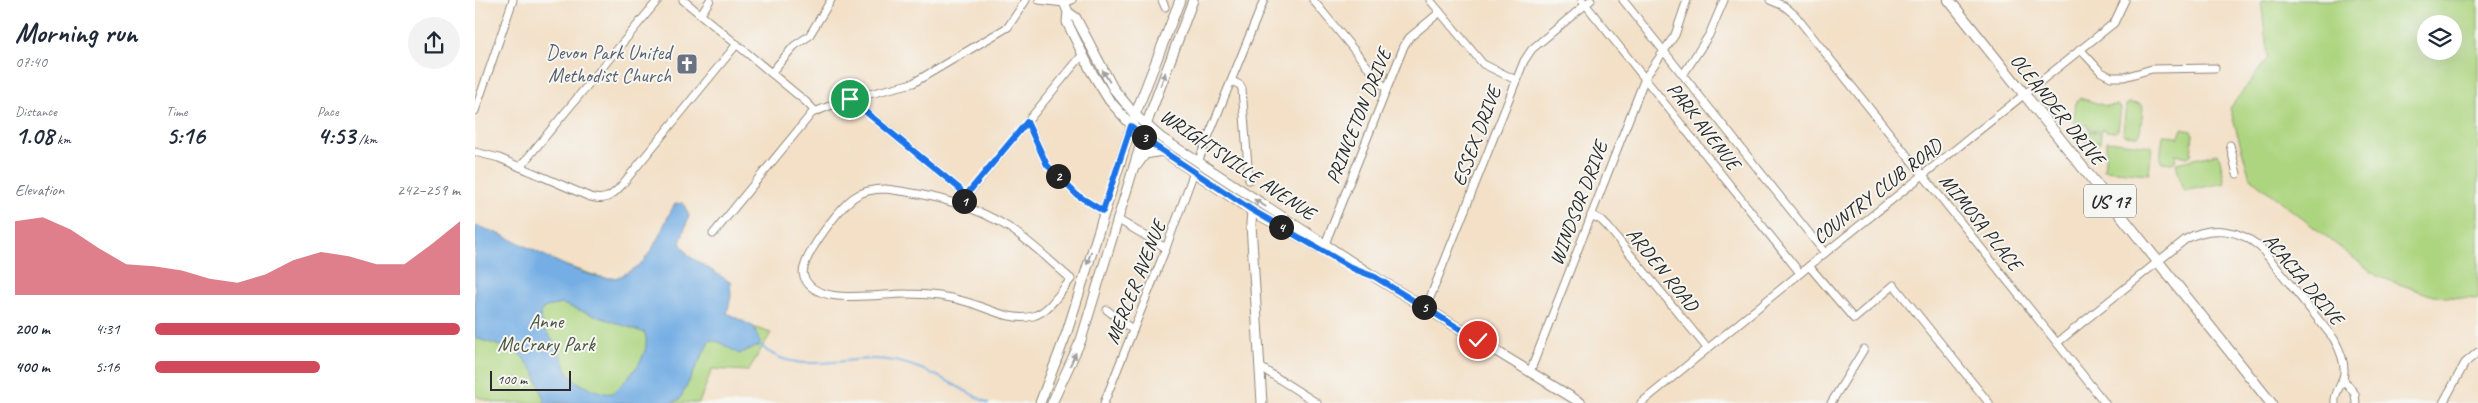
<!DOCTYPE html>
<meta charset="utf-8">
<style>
:root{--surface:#fff;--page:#f2f2f3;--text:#1f2937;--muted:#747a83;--accent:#d1495b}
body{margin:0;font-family:Caveat,sans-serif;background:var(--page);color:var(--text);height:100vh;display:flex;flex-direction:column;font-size:19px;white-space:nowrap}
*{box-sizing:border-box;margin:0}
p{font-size:16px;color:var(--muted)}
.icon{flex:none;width:28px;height:28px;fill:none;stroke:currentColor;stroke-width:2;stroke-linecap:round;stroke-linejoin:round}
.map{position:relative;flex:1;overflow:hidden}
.panel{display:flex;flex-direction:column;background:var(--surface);width:475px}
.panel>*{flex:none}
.tools{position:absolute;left:1942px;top:15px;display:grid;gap:10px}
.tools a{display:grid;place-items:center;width:45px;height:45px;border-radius:50%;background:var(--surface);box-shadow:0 5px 20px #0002;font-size:25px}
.scale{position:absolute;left:15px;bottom:12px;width:81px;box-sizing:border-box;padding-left:5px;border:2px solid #2b2b2b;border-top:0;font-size:14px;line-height:18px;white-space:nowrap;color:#2b2b2b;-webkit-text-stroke:4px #f6f6f2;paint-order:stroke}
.pin{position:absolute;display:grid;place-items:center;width:42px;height:42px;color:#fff;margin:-21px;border:2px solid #fff;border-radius:50%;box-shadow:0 1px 5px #0007}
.km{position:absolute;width:25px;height:25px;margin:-12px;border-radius:50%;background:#222;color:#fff;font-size:14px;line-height:25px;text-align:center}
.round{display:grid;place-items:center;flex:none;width:52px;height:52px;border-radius:26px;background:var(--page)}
.head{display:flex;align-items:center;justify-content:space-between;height:85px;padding:0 15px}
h1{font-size:28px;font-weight:800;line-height:38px}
.metrics{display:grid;grid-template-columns:repeat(3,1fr);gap:8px;height:85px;padding:5px 15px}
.metrics div{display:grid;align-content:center}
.metrics b{font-size:25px;font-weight:800}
.metrics small{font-size:14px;font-weight:400}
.metrics p{font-size:14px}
.chart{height:140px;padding:10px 15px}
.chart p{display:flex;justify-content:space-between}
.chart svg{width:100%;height:90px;margin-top:5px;fill:var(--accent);opacity:.7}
ul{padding:0 15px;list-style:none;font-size:16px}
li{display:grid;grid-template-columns:80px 60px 1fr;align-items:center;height:38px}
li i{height:12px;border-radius:6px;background:var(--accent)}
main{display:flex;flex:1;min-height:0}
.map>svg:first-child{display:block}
</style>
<main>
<section class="panel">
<div class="head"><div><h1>Morning run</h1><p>07:40</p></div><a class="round"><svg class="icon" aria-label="share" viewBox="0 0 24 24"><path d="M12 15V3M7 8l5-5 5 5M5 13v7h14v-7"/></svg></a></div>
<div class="metrics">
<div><p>Distance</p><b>1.08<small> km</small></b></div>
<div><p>Time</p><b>5:16</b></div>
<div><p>Pace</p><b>4:53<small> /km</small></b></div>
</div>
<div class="chart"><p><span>Elevation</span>242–259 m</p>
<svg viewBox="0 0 160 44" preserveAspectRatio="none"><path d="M0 44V8L10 6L20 12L30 21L40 29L50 30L60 32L70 36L80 38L90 34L100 27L110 23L120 25L130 29L140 29L150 19L160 8V44z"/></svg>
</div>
<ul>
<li><b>200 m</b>4:31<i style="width:100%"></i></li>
<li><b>400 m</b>5:16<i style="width:54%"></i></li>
</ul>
</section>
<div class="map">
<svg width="2003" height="403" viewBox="0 0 2003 403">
<rect width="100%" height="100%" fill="#f6f6f2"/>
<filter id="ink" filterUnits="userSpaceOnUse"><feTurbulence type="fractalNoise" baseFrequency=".02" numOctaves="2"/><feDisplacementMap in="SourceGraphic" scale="10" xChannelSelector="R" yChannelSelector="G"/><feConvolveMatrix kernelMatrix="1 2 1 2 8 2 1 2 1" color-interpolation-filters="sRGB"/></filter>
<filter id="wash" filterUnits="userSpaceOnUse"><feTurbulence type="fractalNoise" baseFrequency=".0096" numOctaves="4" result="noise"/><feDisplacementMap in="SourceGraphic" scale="20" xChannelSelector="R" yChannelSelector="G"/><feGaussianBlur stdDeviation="1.12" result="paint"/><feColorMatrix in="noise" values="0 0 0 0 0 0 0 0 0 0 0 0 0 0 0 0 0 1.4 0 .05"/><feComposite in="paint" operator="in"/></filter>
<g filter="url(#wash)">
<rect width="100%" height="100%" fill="#f3e0c7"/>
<g fill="#add580" stroke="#6c8056" fill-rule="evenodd">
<path d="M1786,0h217v299l-45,-3 -56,-20 -127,-98 -20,-70 38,-50zM1951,24h28v27h-28z"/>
<polygon points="1605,98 1631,106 1643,105 1646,108 1643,130 1640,132 1631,131 1628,129 1625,131 1615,130 1612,125 1601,124 1599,122 1601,101"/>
<polygon points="1654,103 1665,104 1668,107 1665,133 1662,136 1650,135 1648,132 1651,105"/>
<polygon points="1707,129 1716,131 1718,134 1716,155 1712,157 1701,154 1700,161 1697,163 1687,162 1685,159 1688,135 1701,136 1703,139"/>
<polygon points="1611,131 1626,133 1625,143 1610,142"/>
<polygon points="1632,141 1677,146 1674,174 1629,170"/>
<polygon points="1742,154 1744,155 1750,183 1708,191 1701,163"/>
<polygon points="0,236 296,333 273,371 237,369 224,403 20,403 0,396"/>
</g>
<path fill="#74aee4" stroke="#506c88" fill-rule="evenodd" d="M208,203l6,13 -9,27 9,13 41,26 1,14 -4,17 27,14 7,18 -22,9 -20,-12 -9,-2 -30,59 -8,4h-127l-11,-32 -17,-20 -42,-13v-112c42,9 100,54 139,52 7,-1 18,-8 24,-12 18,-15 25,-43 37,-62zM87,304l83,29c7,23 -17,45 -31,59 -6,3 -13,0 -19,-2 -35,-12 -24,-22 -41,-47 -8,-13 -13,-15 -14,-31l6,-5z"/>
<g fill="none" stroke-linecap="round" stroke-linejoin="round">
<path stroke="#74aee4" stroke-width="2" d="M285,345c37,35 90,7 134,16 33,6 65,27 94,42"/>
</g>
</g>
<g filter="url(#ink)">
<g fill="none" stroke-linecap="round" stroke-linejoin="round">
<g stroke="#8f8679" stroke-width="9">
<g id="street">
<polyline points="208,0 330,101 340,111"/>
<polyline points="564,0 589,3 597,0"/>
<polyline points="687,0 690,7"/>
<polyline points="838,0 911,89"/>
<polyline points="955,0 1008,64 1041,80"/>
<polyline points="1107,0 1325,273"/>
<polyline points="1148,0 1350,253"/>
<polyline points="1295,0 1309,6 1320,15 1630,403"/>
<polyline points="226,14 235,0"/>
<polyline points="1605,49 1626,72 1636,77 1649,77 1677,69 1740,68"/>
<polyline points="296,73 319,46 334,36 356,0"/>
<polyline points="1208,75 1234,35 1249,0"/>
<polyline points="757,81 765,85 767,89 774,180"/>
<polyline points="375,99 485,189 488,199"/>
<polyline points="0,111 38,0"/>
<polyline points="552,122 572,165 602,195 628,211"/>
<polyline points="1755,145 1762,174"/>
<path d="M0,152l24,6 91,39c14,4 21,0 31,-11l116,-142"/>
<polyline points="723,162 789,0"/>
<polyline points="45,167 183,0"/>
<path d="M411,189c42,5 86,15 122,38 22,14 42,34 63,52 -10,12 -22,33 -38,37 -22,6 -45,-8 -66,-14 -19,-6 -40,-8 -60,-8 -26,-1 -97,15 -104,-21 1,-19 35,-63 50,-75 9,-7 22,-9 33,-9z"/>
<polyline points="487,205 492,195 608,54"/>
<polyline points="1116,215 1126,220 1133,227 1232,348"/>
<polyline points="642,219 691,248"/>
<polyline points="238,234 337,113 367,101 438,83 533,27 551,0"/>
<polyline points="850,244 929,46 934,38 965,12"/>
<polyline points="1334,266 1379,319 1419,285 1514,403"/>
<polyline points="951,308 1049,61 1057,49 1116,0"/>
<polyline points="632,310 658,330"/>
<path d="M1582,343l129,-104c25,-14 54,-10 75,9l73,91c6,11 14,29 8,42 -3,8 -8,13 -7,22"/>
<polyline points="785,367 842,403"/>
<polyline points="1055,372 1170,78 1200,35 1212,0"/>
<polyline points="1868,379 1880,394 1881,403"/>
<polyline points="629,403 691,248 719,172"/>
<polyline points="1166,403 1350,253 1639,23 1650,0"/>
<polyline points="1356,403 1389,349"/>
<polyline points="1968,403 1990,363 2003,352"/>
</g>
</g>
<g stroke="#8f8679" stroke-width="11">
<g id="secondary">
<polyline points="588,0 593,12 601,18 638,88 660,115 685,137 900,277 1106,403"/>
<polyline points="593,12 592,22 616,71 634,100 657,126 680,146 777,211 891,273"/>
<polyline points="662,165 670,154 687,151"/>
<polyline points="777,211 776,224 787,403"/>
<polyline points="565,403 592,332 660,115 705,0"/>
<polyline points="577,403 606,340 674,117 718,0"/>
</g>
</g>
<g stroke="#8f8679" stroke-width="12">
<polyline id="primary" points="1474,0 1796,403"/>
</g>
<use href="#street" stroke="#fff" stroke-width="7"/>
<use href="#secondary" stroke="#fff" stroke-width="9"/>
<use href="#primary" stroke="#fff" stroke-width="10"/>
</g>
<defs><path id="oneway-solid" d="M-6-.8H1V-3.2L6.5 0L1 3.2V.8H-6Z" transform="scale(1.25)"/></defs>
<g fill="#a0a0a0">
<use href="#oneway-solid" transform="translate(631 76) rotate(-120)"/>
<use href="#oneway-solid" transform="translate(688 79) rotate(-70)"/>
<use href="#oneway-solid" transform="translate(785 203) rotate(-148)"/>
<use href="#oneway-solid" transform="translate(614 258) rotate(107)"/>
<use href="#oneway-solid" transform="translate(598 359) rotate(-66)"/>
</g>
</g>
<g fill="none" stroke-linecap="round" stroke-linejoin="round" filter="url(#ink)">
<g stroke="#fff" stroke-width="10">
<polyline id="route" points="375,99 485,189 488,196 487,205 492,194 552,122 572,165 602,195 628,211 656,126 680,146 777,210 879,269 900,277 1003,340"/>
</g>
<use href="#route" stroke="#1a73e8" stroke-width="6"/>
</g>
<defs>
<g id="church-square" transform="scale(1.125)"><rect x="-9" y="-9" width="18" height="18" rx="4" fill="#6b7280" stroke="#f6f6f2"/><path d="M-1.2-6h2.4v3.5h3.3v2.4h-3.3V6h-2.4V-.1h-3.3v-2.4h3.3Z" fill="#fff"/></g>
</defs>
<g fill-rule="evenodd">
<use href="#church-square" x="212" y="64"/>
</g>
<g text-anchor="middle" stroke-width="4" stroke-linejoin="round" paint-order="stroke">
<rect fill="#f6f6f2" stroke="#686867" stroke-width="1" x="1609" y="184.5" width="52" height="33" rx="4"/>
<g font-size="19" font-weight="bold" fill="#2b2b2b">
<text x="1635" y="208">US 17</text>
</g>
<g font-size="20" fill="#5b616d" stroke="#f6f6f2" text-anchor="end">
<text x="196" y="59">Devon Park United<tspan x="196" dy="23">Methodist Church</tspan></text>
</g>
<g font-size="20" fill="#2b2b2b" stroke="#f6f6f2">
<text transform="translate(1583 109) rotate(51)" y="7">OLEANDER DRIVE</text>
<text transform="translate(883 116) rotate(-68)" y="7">PRINCETON DRIVE</text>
<text transform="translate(1229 126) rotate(52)" y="7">PARK AVENUE</text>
<text transform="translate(1001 136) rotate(-69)" y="7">ESSEX DRIVE</text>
<text transform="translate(763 164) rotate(34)" y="7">WRIGHTSVILLE AVENUE</text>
<text transform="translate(1402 191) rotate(-38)" y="7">COUNTRY CLUB ROAD</text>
<text transform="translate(1103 203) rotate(-69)" y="7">WINDSOR DRIVE</text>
<text transform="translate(1506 222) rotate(51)" y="7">MIMOSA PLACE</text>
<text transform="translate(1188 269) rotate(51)" y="7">ARDEN ROAD</text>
<text transform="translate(1829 279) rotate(50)" y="7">ACACIA DRIVE</text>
<text transform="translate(660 282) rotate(-68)" y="7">MERCER AVENUE</text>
</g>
<g font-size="20" fill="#4c5640" stroke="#f6f6f2">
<text x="71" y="328">Anne<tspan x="71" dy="23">McCrary Park</tspan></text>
</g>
</g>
</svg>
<div class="tools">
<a><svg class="icon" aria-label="layers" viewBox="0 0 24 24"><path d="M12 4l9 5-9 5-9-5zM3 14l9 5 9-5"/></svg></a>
</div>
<div class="scale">100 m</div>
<div class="pin" style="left:375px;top:99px;background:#1e9e55"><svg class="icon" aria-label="arrive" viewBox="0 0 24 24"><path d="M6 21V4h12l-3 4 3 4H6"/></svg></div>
<div class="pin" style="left:1003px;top:340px;background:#d93025"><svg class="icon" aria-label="check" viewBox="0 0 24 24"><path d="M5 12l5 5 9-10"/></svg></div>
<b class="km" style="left:489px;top:201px">1</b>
<b class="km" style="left:583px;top:176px">2</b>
<b class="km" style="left:669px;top:137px">3</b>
<b class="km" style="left:806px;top:227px">4</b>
<b class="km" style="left:949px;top:307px">5</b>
</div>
</main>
